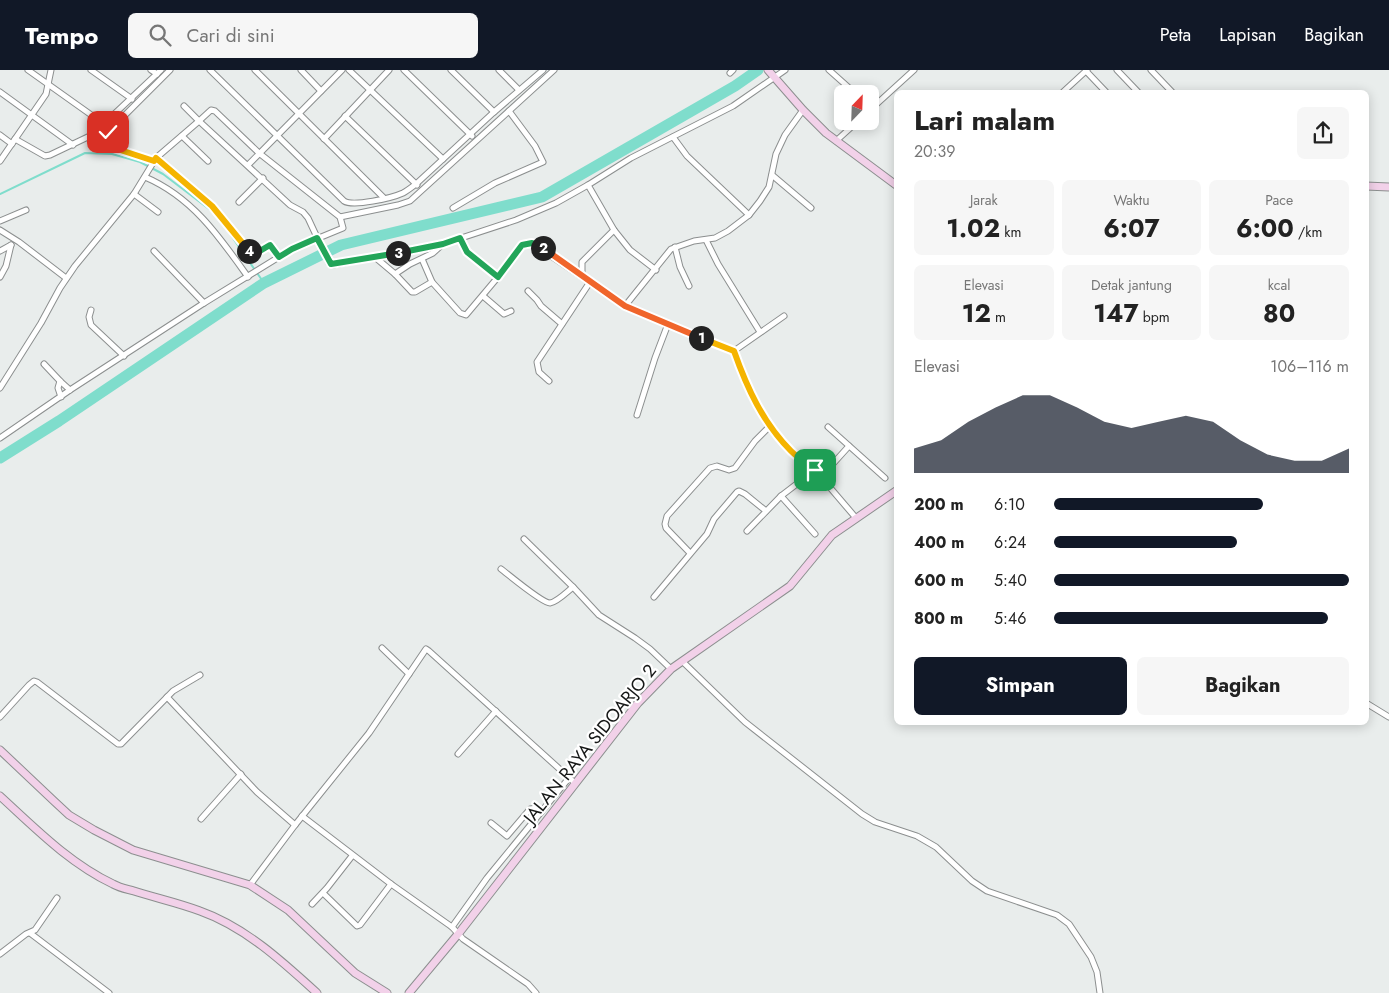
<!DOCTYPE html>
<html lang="id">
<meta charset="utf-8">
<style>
:root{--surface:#fff;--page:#f6f6f6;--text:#222;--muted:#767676;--accent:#111827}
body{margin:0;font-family:Jost,sans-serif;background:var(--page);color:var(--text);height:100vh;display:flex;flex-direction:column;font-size:19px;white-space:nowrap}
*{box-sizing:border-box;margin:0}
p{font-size:16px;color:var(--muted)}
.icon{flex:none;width:28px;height:28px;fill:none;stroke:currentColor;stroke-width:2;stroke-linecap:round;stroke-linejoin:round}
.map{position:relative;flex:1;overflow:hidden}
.drawer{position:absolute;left:894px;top:20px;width:475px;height:635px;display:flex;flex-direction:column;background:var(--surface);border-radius:8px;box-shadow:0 2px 12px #0003}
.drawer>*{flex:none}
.needle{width:32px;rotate:23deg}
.buttons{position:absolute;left:834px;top:15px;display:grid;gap:10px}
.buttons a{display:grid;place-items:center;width:45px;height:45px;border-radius:8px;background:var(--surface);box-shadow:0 2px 12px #0003;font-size:25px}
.pin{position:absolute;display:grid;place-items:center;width:42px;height:42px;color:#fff;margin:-21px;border-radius:10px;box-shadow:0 2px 8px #0006}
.km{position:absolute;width:25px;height:25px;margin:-12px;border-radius:50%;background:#222;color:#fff;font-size:14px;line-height:25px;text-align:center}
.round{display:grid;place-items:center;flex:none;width:52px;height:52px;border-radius:8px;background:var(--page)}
.head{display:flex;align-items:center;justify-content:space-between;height:85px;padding:0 20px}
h1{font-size:28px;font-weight:700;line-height:38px}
.figures{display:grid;grid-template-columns:repeat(3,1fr);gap:8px;height:85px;padding:5px 20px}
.figures div{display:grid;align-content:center;border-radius:8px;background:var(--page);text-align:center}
.figures b{font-size:25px;font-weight:700}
.figures small{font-size:14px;font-weight:400}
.figures p{font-size:14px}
.chart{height:140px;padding:10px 20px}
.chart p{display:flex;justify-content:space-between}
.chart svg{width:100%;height:90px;margin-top:5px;fill:var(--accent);opacity:.7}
.action{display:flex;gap:10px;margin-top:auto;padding:10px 20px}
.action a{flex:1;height:58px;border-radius:8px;background:var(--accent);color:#fff;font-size:20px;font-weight:700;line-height:58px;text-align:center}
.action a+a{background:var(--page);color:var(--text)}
ul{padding:0 20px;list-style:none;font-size:16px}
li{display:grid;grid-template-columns:80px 60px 1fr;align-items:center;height:38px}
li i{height:12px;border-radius:6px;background:var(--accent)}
header{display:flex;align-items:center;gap:30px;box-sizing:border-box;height:70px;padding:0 25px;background:var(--accent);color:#fff}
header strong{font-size:24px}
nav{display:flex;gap:28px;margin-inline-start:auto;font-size:18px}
.search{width:350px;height:45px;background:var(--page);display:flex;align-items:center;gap:12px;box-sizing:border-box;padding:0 18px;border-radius:8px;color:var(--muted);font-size:19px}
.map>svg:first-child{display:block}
</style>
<header>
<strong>Tempo</strong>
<div class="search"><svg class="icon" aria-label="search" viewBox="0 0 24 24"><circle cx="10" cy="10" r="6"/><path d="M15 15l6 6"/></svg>Cari di sini</div>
<nav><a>Peta</a><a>Lapisan</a><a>Bagikan</a></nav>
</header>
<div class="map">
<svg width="1389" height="923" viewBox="0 0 1389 923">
<rect width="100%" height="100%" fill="#e9edec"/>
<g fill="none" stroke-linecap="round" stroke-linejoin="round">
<polyline stroke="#7fddcc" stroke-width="2" points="0,124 85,83 112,84 140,92 163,104 217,145 264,213"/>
<polyline stroke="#7fddcc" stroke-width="11" points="0,388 59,351 264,213 341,175 542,127 735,16 758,0"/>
<g stroke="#8c8f8f" stroke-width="7">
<g id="street">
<polyline points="28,0 104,54"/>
<polyline points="91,0 132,29"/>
<polyline points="151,0 157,4"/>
<path d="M210,0l134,131c9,6 48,-3 59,-8 4,-2 9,-6 13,-9l78,-72 49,-42"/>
<polyline points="255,0 384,128"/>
<polyline points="301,0 321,21"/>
<polyline points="349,0 443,89"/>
<polyline points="404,0 472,66"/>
<polyline points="451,0 494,42"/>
<polyline points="499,0 519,20"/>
<polyline points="829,0 856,24"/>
<polyline points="1117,0 1138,22"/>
<polyline points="1151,0 1172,22"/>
<polyline points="1086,1 1106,22"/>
<polyline points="730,3 733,0"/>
<polyline points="0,22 73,75"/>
<polyline points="1063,22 1087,0"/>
<polyline points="870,40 914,0"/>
<polyline points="345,46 417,115"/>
<polyline points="0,65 12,74"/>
<polyline points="182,66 208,91"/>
<polyline points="673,67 687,86 749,145"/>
<polyline points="15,69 45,86 50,85 92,65 161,0"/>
<polyline points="324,69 389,0"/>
<polyline points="836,71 858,51"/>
<polyline points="156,88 212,136 253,185 270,175 279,187"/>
<polyline points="0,91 46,24 51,0"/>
<polyline points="154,91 106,76 101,72 104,66 170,0"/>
<polyline points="248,95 342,0"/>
<polyline points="772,105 811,138"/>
<path d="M145,107c47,20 74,59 103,100"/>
<polyline points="588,115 614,160 630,180 656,200"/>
<polyline points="134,124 158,142"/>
<polyline points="239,132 263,108"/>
<polyline points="453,138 495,113 543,92 535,76 509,41"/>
<polyline points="340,147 398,135 410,131 554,0"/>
<polyline points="0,151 26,140"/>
<polyline points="0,160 19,172 66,208"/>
<polyline points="460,168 467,182 498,207"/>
<polyline points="706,170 718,194 760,262"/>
<polyline points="675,177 680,197 689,216"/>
<polyline points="0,181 11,175"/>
<polyline points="154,181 204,233"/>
<polyline points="376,188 395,204 412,222 415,222 432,212"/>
<polyline points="422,189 432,212 460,243 466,245 498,207 522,175 532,173 625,236 734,281 746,314 770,356 791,381 815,400 856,448"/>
<polyline points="395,204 410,194 433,183 443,174"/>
<polyline points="580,205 582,202 582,192 614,160"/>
<polyline points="0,207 6,196 11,175"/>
<polyline points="528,221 537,230 541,236 562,254"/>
<polyline points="483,226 504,244 511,241"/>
<polyline points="625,236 671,179 694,171 715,168 728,161 749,145 760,131 769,117 776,84 785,65 803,40"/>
<polyline points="91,240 89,247 91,255 124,286"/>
<polyline points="734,281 784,246"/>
<polyline points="44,294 60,311 70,320"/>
<polyline points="60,311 58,318 61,327"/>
<polyline points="549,311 539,302 537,292 590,212"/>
<polyline points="0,318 41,253 60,218 75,196 134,124 156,88 199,51 290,135 303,142 308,148 329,193 333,195 443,174 516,150 556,133 588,115 631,88 733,36 785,0"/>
<polyline points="637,345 655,288 668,254"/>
<polyline points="828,357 885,408"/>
<polyline points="0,368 70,320 204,233 292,179 343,158 340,147 259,83 215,41 211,40 199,51 184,36"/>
<polyline points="821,407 849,376"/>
<polyline points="781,426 815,400"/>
<polyline points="747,461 781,426 815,464"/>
<polyline points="524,469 573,517 599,545 635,568 650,579 671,599"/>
<polyline points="690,483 666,458 665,454 667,446 710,398 717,396 729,400 735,398 755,371 770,356"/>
<path d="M501,499c8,6 41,34 49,34 7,-1 18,-12 23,-16"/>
<polyline points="654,527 707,464 714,449 737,422 739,421 745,424 766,441"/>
<polyline points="382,578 409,604"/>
<polyline points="683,592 745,652 862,744 875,752 917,766 936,777 972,811 987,821 1057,845 1069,854 1091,887 1097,902 1100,923"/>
<polyline points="167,627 257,722 295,755"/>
<polyline points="1366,633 1389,647"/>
<polyline points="0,647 29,615 34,611 37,612 118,674 121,674 173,621 200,605"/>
<polyline points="458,684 496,641"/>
<polyline points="302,746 391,814 452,857 463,869 528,914 536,923"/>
<polyline points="201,749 241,704"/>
<polyline points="491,753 507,766 530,739 537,738 541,742"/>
<polyline points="250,815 295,755 369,663 426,579 429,581 575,713"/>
<polyline points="323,823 357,856 360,855 391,814"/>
<polyline points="312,834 327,818 352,786"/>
<polyline points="452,857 487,808 569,708"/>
<polyline points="30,863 109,923"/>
<polyline points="0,884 26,864 35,860 57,828"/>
</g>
</g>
<g stroke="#8c8f8f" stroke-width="9">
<g id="secondary">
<polyline points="768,0 803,40 826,63 896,115"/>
<polyline points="1366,116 1389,117"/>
<polyline points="0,680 55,732 69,745 94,760 133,780 250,815 288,840 355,903 387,923"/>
<path d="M0,726c35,32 69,67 113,88 7,4 14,5 21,7 22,7 45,12 66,20 45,16 82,50 117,82"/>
<polyline points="409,923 459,863 638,633 671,599 790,516 832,465 896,421"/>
</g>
</g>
<use href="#street" stroke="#fff" stroke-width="5"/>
<use href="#secondary" stroke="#f2d1e9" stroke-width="7"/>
</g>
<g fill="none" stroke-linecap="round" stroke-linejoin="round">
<g stroke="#fff" stroke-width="10">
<path id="split-1" d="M701,268l33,13c13,37 29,72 57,100 7,7 16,13 24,19"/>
</g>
<g stroke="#fff" stroke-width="10">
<polyline id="split-2" points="543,178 625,236 701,268"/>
</g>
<g stroke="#fff" stroke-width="10">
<polyline id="split-3" points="398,183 443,174 460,168 467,182 498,207 522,175 532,173 543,178"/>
</g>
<g stroke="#fff" stroke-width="10">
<polyline id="split-4" points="249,181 253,185 270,175 279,187 292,179 317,168 331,194 398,183"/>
</g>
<g stroke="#fff" stroke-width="10">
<polyline id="split-5" points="108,62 101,69 102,74 154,91 156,88 212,136 249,181"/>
</g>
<use href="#split-1" stroke="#f5b400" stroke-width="6"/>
<use href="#split-2" stroke="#f0652b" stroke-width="6"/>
<use href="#split-3" stroke="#22a559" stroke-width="6"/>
<use href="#split-4" stroke="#22a559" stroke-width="6"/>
<use href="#split-5" stroke="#f5b400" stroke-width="6"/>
</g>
<g text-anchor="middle" stroke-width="4.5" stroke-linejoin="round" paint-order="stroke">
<g font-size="18" fill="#161817" stroke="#fff">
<text transform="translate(590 674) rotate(-51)" y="6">JALAN RAYA SIDOARJO 2</text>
</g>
</g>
</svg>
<div class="buttons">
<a><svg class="needle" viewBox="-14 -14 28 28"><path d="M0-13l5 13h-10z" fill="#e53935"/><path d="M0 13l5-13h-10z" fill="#767676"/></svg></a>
</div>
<div class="pin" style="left:815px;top:400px;background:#1e9e55"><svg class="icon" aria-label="arrive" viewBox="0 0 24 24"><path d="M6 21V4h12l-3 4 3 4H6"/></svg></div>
<div class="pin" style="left:108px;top:62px;background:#d93025"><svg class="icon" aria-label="check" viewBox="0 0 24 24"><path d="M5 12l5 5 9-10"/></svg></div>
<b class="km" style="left:701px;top:268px">1</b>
<b class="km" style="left:543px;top:178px">2</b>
<b class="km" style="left:398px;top:183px">3</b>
<b class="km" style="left:249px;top:181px">4</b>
<section class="drawer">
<div class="head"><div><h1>Lari malam</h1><p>20:39</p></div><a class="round"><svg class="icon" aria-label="share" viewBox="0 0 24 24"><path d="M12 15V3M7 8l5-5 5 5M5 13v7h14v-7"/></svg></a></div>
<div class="figures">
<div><p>Jarak</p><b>1.02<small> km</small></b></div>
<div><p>Waktu</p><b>6:07</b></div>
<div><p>Pace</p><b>6:00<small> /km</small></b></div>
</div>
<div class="figures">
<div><p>Elevasi</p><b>12<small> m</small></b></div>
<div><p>Detak jantung</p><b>147<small> bpm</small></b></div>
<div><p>kcal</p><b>80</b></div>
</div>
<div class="chart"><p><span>Elevasi</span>106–116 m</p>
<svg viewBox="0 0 160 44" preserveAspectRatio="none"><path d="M0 44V32L10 28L20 19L30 12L40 6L50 6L60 12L70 19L80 22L90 19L100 16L110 19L120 28L130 35L140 38L150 38L160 32V44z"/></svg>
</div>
<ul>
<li><b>200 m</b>6:10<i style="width:71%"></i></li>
<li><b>400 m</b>6:24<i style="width:62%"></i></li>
<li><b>600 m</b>5:40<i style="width:100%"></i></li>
<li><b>800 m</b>5:46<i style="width:93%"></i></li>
</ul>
<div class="action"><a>Simpan</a><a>Bagikan</a></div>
</section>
</div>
